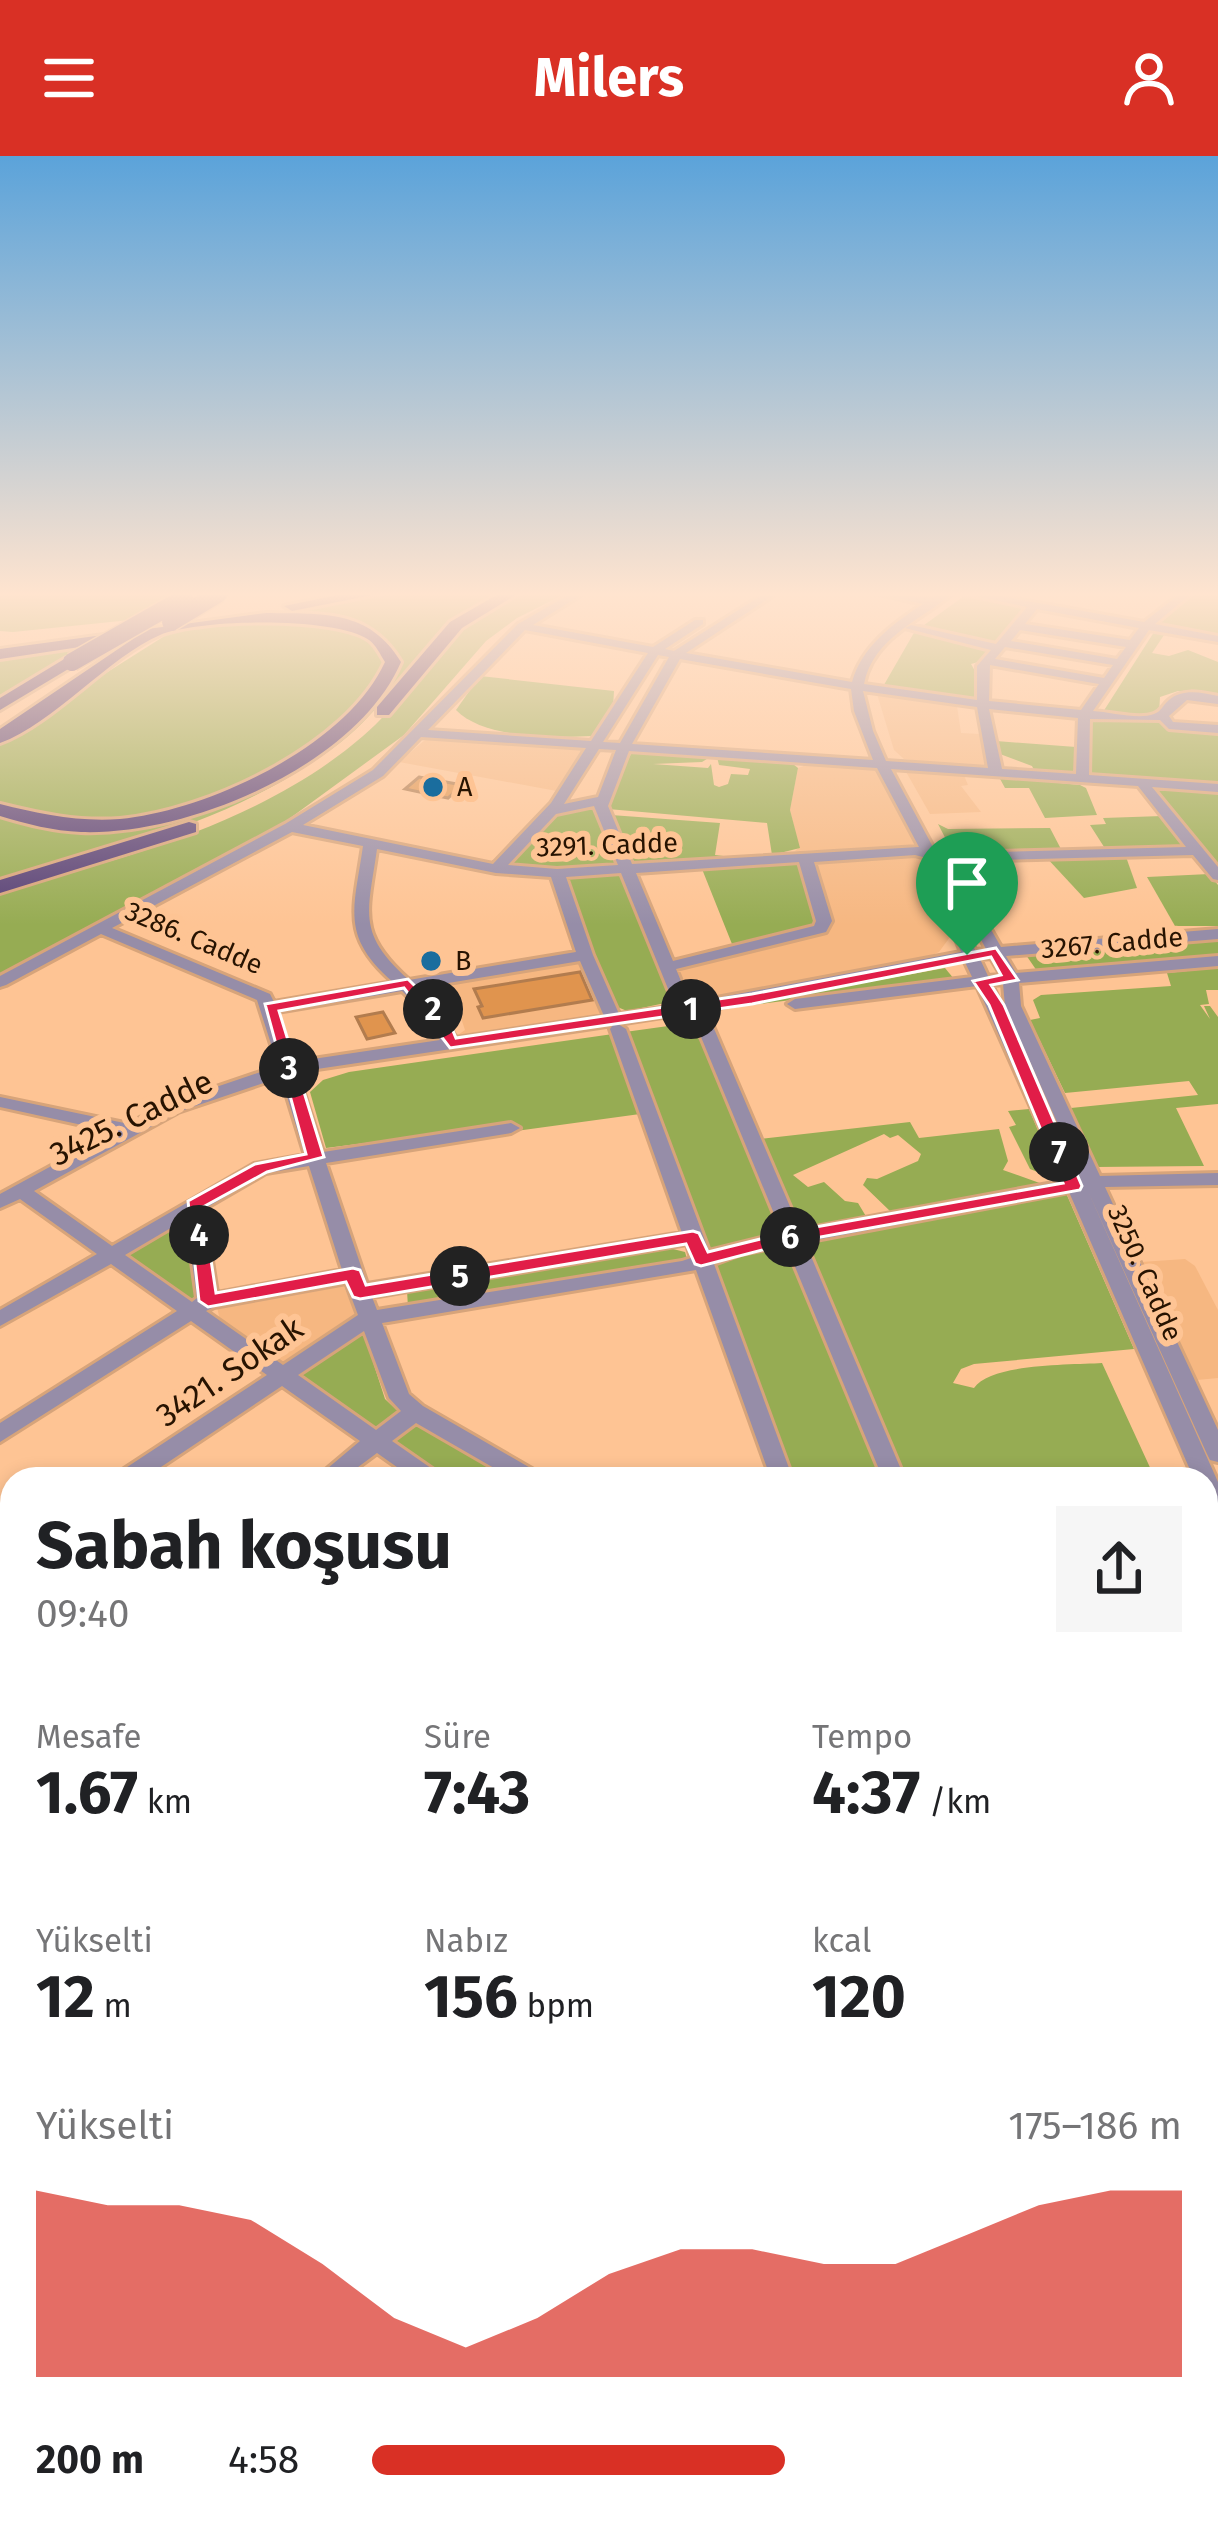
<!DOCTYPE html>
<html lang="tr">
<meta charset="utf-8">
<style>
:root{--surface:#fff;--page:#f6f6f6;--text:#202124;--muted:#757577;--accent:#d93025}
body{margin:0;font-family:"Fira Sans",sans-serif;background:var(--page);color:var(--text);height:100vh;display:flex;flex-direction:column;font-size:45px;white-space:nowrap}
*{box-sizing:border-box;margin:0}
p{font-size:39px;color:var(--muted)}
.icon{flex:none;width:66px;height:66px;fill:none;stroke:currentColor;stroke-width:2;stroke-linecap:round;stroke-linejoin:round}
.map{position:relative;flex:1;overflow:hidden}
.panel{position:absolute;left:0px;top:1311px;width:1218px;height:1062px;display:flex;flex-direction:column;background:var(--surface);border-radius:36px 36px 0 0;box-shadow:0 6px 18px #0003}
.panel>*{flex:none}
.pin{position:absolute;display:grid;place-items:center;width:102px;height:102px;color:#fff;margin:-123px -51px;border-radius:50% 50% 50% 0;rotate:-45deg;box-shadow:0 0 12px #0007}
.pin .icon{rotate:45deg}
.km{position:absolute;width:60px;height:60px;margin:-30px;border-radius:50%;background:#222;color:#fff;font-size:33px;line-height:60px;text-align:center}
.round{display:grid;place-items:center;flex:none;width:126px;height:126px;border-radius:0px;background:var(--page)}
.summary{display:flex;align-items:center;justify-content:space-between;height:204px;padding:0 36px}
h1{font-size:66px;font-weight:700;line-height:90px}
.metrics{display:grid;grid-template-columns:repeat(3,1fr);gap:18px;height:204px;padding:12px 36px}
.metrics div{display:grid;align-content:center}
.metrics b{font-size:60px;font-weight:700}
.metrics small{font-size:33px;font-weight:400}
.metrics p{font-size:33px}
.chart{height:336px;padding:24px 36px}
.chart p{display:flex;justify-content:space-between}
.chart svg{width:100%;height:216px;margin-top:12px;fill:var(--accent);opacity:.7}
ul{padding:0 36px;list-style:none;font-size:39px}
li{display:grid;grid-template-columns:192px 144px 1fr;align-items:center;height:90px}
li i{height:30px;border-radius:15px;background:var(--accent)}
header{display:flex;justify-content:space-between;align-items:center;height:156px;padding:0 36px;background:var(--accent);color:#fff;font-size:54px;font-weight:700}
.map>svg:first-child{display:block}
</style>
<header><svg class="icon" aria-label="menu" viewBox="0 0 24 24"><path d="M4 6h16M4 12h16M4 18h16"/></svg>Milers<svg class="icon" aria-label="person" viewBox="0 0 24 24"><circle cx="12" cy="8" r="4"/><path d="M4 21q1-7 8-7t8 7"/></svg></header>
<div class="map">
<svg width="1218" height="2373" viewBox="0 0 1218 2373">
<rect width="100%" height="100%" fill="#fec494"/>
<g fill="#f6b781">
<polygon points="877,538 957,550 961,577 980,578 988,613 904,603 894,594"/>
<polygon points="435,582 584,592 588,596 562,636 399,606 425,584"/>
<polygon points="815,606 875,613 916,691 795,695 799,691 790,654 798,612"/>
<polygon points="905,614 963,617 968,629 961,630 981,656 930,658"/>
<polygon points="910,697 921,700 950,770 950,781 939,796 921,804 711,845 690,842 685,836 675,814 680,810 827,774 812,706 817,703"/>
<polygon points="578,803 583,806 606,860 455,881 465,874 448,823"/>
<polygon points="1185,1103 1195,1110 1218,1154 1218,1222 1197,1224 1141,1106"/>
<polygon points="341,1124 357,1161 281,1211 220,1166 217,1150 225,1145"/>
</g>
<g fill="#96ac53">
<polygon points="0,437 176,437 130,464 13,476 0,475"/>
<path d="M396,437h107c-25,13 -49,26 -69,47 -32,34 -56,73 -93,102 -99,77 -224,107 -341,141v-68l37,10 74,4 162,-50 109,-88 15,-23 -1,-17 -30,-23 -118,-11z"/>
<path d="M517,437h50l-50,25 -31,23 -82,94 -122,89 -282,150v-83c123,-31 265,-70 363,-155 34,-28 54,-68 85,-98 21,-19 44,-32 69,-45z"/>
<polygon points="1193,437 1218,437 1218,479 1154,467"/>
<polygon points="964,440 1027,450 995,489 958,480 992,492 982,505 971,508 979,522 981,545 881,534 915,475 958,481 920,472"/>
<path d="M240,465c39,1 140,-7 145,46 -33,76 -177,147 -256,153 -46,4 -85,-4 -129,-15v-65l174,-110z"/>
<polygon points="1156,473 1178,477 1164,479 1152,497 1169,500 1188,494 1218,506 1218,541 1178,535 1160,541 1159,557 1152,560 1103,556"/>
<polygon points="85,490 0,539 0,503"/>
<path d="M480,520l134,15 -1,16 -20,29c-39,2 -109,3 -137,-26z"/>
<polygon points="1098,562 1161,563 1166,570 1218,574 1218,629 1090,622 1090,563"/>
<polygon points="996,585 1076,591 1076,616 1070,620 1035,616 1032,610 1000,598"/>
<polygon points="638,596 710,601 702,606 653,608 708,612 711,608 714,629 719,631 728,628 731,618 748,619 750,613 719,609 717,601 793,608 798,612 790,654 800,692 772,699 767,667 608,653 609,641 631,598"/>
<polygon points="999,621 1080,629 1086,632 1097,659 1045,662 1029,632 1005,632"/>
<polygon points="1161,634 1218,635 1218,713 1153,637"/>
<path d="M593,650l25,60c-33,2 -82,13 -111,-4l47,-48z"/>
<polygon points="611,659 720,667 715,699 741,702 645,710 634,707"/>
<polygon points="1162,660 1187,689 1183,692 1106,694 1090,669 1106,668 1103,662"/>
<polygon points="938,668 948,673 1050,672 1062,695 959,698 952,695"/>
<polygon points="1125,698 1137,732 1084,742 1045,700"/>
<polygon points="799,705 818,771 734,793 702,713"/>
<polygon points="573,718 624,720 672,842 670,846 627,855 615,850 589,797 565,722"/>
<polygon points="1209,718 1218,729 1218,770 1175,770 1147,721"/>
<polygon points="1218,783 1218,799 1037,815 1026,799"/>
<polygon points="945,812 954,823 713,854"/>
<polygon points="1218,812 1218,834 1206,834 1209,848 1200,849 1210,863 1204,850 1210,850 1218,861 1218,948 1176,952 1204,1010 1095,1011 1071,952 1198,939 1189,925 1065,937 1030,864 1040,862 1033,844 1041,839 1171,830 1167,817"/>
<polygon points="697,866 784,1079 705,1097 625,876"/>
<polygon points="613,878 640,958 516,975 514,968 326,992 310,936 323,924 349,916"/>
<polygon points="1029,953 1057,1020 1055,1023 1030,1013 1009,971 1016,969 1008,955"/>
<polygon points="910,966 919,982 999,973 1008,1005 1003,1014 1048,1030 891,1056 863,1029 867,1022 877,1023 918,1005 921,998 898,979 890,982 884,978 793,1019 808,1031 824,1026 845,1045 858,1047 867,1062 797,1075 759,983"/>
<path d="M1066,1037l68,156 -160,15 -13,5 -8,14 21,5c17,-25 98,-23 128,-25l51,111 33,-4 4,9h-287l-102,-240z"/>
<polygon points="185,1064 199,1142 194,1145 123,1098"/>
<polygon points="788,1085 884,1323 791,1323 708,1106"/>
<polygon points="669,1092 685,1096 688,1106 408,1152 407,1134"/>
<polygon points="362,1172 385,1243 402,1259 375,1277 294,1216"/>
<polygon points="417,1268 425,1272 507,1323 438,1323 389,1284"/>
<polygon points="1214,1378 1218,1525 1206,1528 1206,1379"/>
<polygon points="12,1748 12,2161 0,2165 0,1757"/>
<polygon points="1218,1760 1218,1924 1206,1904 1206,1765"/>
<polygon points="891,2361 1144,2361 1151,2373 898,2373"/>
</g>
<g fill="#e0944e" stroke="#b27c4e" stroke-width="3">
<polygon points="419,621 462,629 448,642 405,633"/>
<polygon points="580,816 592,844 483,862 478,851 482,850 474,833"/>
<polygon points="383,856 395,877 367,883 356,861"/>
</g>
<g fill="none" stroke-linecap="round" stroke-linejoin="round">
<g stroke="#d7a47a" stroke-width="6">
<g id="minor">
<path d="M572,437h12l-51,32 120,22 42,-27h8v4l-38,25 9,2 91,-58h12l-91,60 166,29c10,-36 42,-59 71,-78l-48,-11 57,5 9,-5h12c-31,27 -80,44 -89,91l113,16v-34l14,-16 -86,-22 6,-3 85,19 31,-37 -65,-14h21l161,29 37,-29h11l-37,31 63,12v6l-69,-12 -56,81c17,1 46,9 61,3 8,-3 8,-8 15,-14 14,-12 33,-7 49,-4v8l-31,-4 -18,16 4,6 45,3v8l-49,-4 -9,-9 -70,-1 -1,56 129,9v8l-66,-5 66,80v13l-5,-1 -20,-24 -236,6 -18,-2 36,91 11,-1 -32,-60 2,-3h10l35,61 217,-18v10l-212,17 10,17 202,-17v10l-199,17 2,23 79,170 118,-3v12l-113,2 113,243v32l-8,-2 -3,-6 -120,-265 131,293v35l-8,-3 -4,-7v-28h-12l-125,-287 -264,50 100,237h-22l-97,-234 -45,9 -27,10 79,215h-22l-75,-209 -314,53 27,71 14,12 116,67 3,6h-29l-97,-56 -24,18 46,32 3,6h-27l-37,-26 -35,26h-27l45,-38 -78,-55 -139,93h-28l3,-6 149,-98 -76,-54 -191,121v-19l177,-112 -66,-47 -111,62v-16l97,-56 -77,-55 -20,9v-14l114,-62 -114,-25v-10l129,27 37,-20 112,-38 -21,-66 -156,-66 -95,51 -6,2v-11l285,-152 88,-54 145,-146zM1037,453l102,19 -9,12 -105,-16zM525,474l123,23 -57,88 -163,-11zM1020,474l106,17 -9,12 -106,-18zM1005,491l108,18 -9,13 -109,-19zM658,499l11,2 -49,86 -17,-1zM680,503l171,30 3,22 19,49 -241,-16zM990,509l109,19 -18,26 -92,-9zM863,535l114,16 11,61 -102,-7 -13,-30zM989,553l89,9 -2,56 -74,-5zM421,581l165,11 -35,55 -58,61 -190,-39 80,-49zM599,593l17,1 -18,47 -34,7zM629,595l248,17 42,79 -287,17 -24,-58zM891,613l247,17 48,61 -229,6 -23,-4zM594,650l24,59 -61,4 -49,-4 48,-51zM292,676l71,14c-9,63 -23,90 30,136l-119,20 -4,-8 -158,-66zM377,693l119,24 55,4 25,75 -167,28c-53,-47 -41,-67 -32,-131zM915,699l8,2 38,95 -271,51 -14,-34 150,-37 6,-11 -18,-59zM799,706l17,59 -2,5 -141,35 -37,-88zM621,717l54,133 -56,8 -26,-59 -27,-78zM991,802l10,17 -13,1 -8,-17zM964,804l8,17 -177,22 -8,5 8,5 182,-23 87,195 -264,49 -91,-213 -7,-6zM580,805l24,55 -148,22 -19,-31 -19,-19zM1003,828l2,22 77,172 -90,-193zM402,835l23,23 15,26 -147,22 -16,-50zM681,858l13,6 88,213 -73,18 -83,-222 -8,-5zM613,869l-3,4 72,204 -315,51 -41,-121 185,-30 9,-5 -9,-5 -188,29 -26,-80zM281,921l24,78 -51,9 -142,82 -78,-55 144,-79zM309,1010l33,104 -125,23 -13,-84 62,-36zM186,1063l11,79 -5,4 -67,-47zM687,1088l4,14 -9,3 -305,49 -5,-13zM346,1127l12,32 -75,50 -77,-54 8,-4zM364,1175l25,67 12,13 -25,19 -78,-55z"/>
<polygon points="0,1366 12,1373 12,1398 0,1391"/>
<polygon points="12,1445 12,1468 0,1473 0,1450"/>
<polygon points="12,1580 12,1605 0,1610 0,1585"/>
<polygon points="1218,1713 1218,1739 1206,1743 1206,1717"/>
<polygon points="12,1724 12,1754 0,1759 0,1729"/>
<polygon points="1218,1745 1218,1771 1206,1775 1206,1749"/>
<polygon points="12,2167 12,2201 0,2204 0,2170"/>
<polygon points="217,2361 253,2361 251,2373 215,2373"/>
<polygon points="859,2361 898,2361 902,2373 864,2373"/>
</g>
</g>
<g stroke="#d7a47a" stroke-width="6">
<g id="highway">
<polygon points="347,437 383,437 292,455 284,450"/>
<polygon points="500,437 519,437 462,472 389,559 377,559 377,551 450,466"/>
<path d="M266,457c57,1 103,-4 135,49 -44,103 -213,174 -320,170 -28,-1 -54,-8 -81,-16v-12c40,10 78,18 120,15 87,-8 227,-73 265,-157 -5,-8 -9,-17 -16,-22 -34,-24 -171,-21 -209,-5 -50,21 -107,89 -160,108v-14l133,-90 -133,20v-10z"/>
<polygon points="66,502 80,506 0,554 0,542"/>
<polygon points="189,666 196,668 196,676 0,737 0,724"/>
</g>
</g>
<use href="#minor" fill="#968da8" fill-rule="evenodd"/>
<use href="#highway" fill="#553f76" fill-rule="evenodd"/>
<g stroke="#d7a47a" stroke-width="21" stroke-linecap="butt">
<g id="highway-bridge">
<polyline points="171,466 219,437"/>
<polyline points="72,506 184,442"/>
</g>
</g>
<use href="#highway-bridge" stroke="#553f76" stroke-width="18"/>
</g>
<linearGradient id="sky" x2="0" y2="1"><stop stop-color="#5ba3da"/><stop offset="0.57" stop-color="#ffe4cf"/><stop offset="1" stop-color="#ffe4cf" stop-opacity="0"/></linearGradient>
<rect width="1218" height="769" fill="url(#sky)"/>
<path fill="#e11d48" stroke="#fff" stroke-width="3" fill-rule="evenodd" d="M996,792l22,32 -27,5 13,20 78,181 -2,4 -287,52 -92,24 -6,-2 -9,-20 -326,55 -7,-2 -7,-15 -138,25 -9,-6 -11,-100 67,-37 51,-10 -41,-150 143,-25 40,40 8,19 296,-44zM991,801l10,18 -28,6 16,24 74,178 -270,48 -85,21 -9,-19 -6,-2 -327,54 -6,-15 -7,-2 -137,25 -13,-86 64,-35 57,-15 -45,-146 125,-23 46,60 302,-44z"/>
<g fill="#1a6d9e" stroke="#fec494" stroke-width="4.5">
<circle cx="433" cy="631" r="12"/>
<circle cx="431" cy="805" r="12"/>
</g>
<g text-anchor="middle" stroke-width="12" stroke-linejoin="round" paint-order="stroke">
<g font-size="27" fill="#271301" stroke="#fec494" text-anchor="start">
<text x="457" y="640">A</text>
<text x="455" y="814">B</text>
</g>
<g font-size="27" fill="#271301" stroke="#fec494">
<text transform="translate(607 689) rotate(-2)" y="9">3291. Cadde</text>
<text transform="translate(194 782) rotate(23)" y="9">3286. Cadde</text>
<text transform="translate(1112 787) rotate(-5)" y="9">3267. Cadde</text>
<text transform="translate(1145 1117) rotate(66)" y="9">3250. Cadde</text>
</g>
<g font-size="33" fill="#271301" stroke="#fec494">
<text transform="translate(131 961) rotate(-26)" y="12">3425. Cadde</text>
<text transform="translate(229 1215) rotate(-34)" y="12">3421. Sokak</text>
</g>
</g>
</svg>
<div class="pin" style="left:967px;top:799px;background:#1e9e55"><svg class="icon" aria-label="arrive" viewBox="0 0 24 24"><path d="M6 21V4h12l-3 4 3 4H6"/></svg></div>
<b class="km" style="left:691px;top:853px">1</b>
<b class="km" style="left:433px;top:853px">2</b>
<b class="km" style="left:289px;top:912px">3</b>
<b class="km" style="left:199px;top:1079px">4</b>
<b class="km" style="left:460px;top:1120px">5</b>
<b class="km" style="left:790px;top:1081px">6</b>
<b class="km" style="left:1059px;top:996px">7</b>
<section class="panel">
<div class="summary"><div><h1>Sabah koşusu</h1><p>09:40</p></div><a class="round"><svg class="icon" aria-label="share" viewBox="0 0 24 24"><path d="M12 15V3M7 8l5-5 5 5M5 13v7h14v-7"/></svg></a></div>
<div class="metrics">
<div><p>Mesafe</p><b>1.67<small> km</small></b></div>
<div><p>Süre</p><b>7:43</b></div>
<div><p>Tempo</p><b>4:37<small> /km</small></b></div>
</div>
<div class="metrics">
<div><p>Yükselti</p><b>12<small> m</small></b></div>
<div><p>Nabız</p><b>156<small> bpm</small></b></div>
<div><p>kcal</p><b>120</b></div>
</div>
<div class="chart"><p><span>Yükselti</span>175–186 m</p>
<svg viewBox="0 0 160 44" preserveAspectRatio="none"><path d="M0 44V6L10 9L20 9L30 12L40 21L50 32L60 38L70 32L80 23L90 18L100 18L110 21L120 21L130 15L140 9L150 6L160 6V44z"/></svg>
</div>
<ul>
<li><b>200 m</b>4:58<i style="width:51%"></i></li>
</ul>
</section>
</div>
